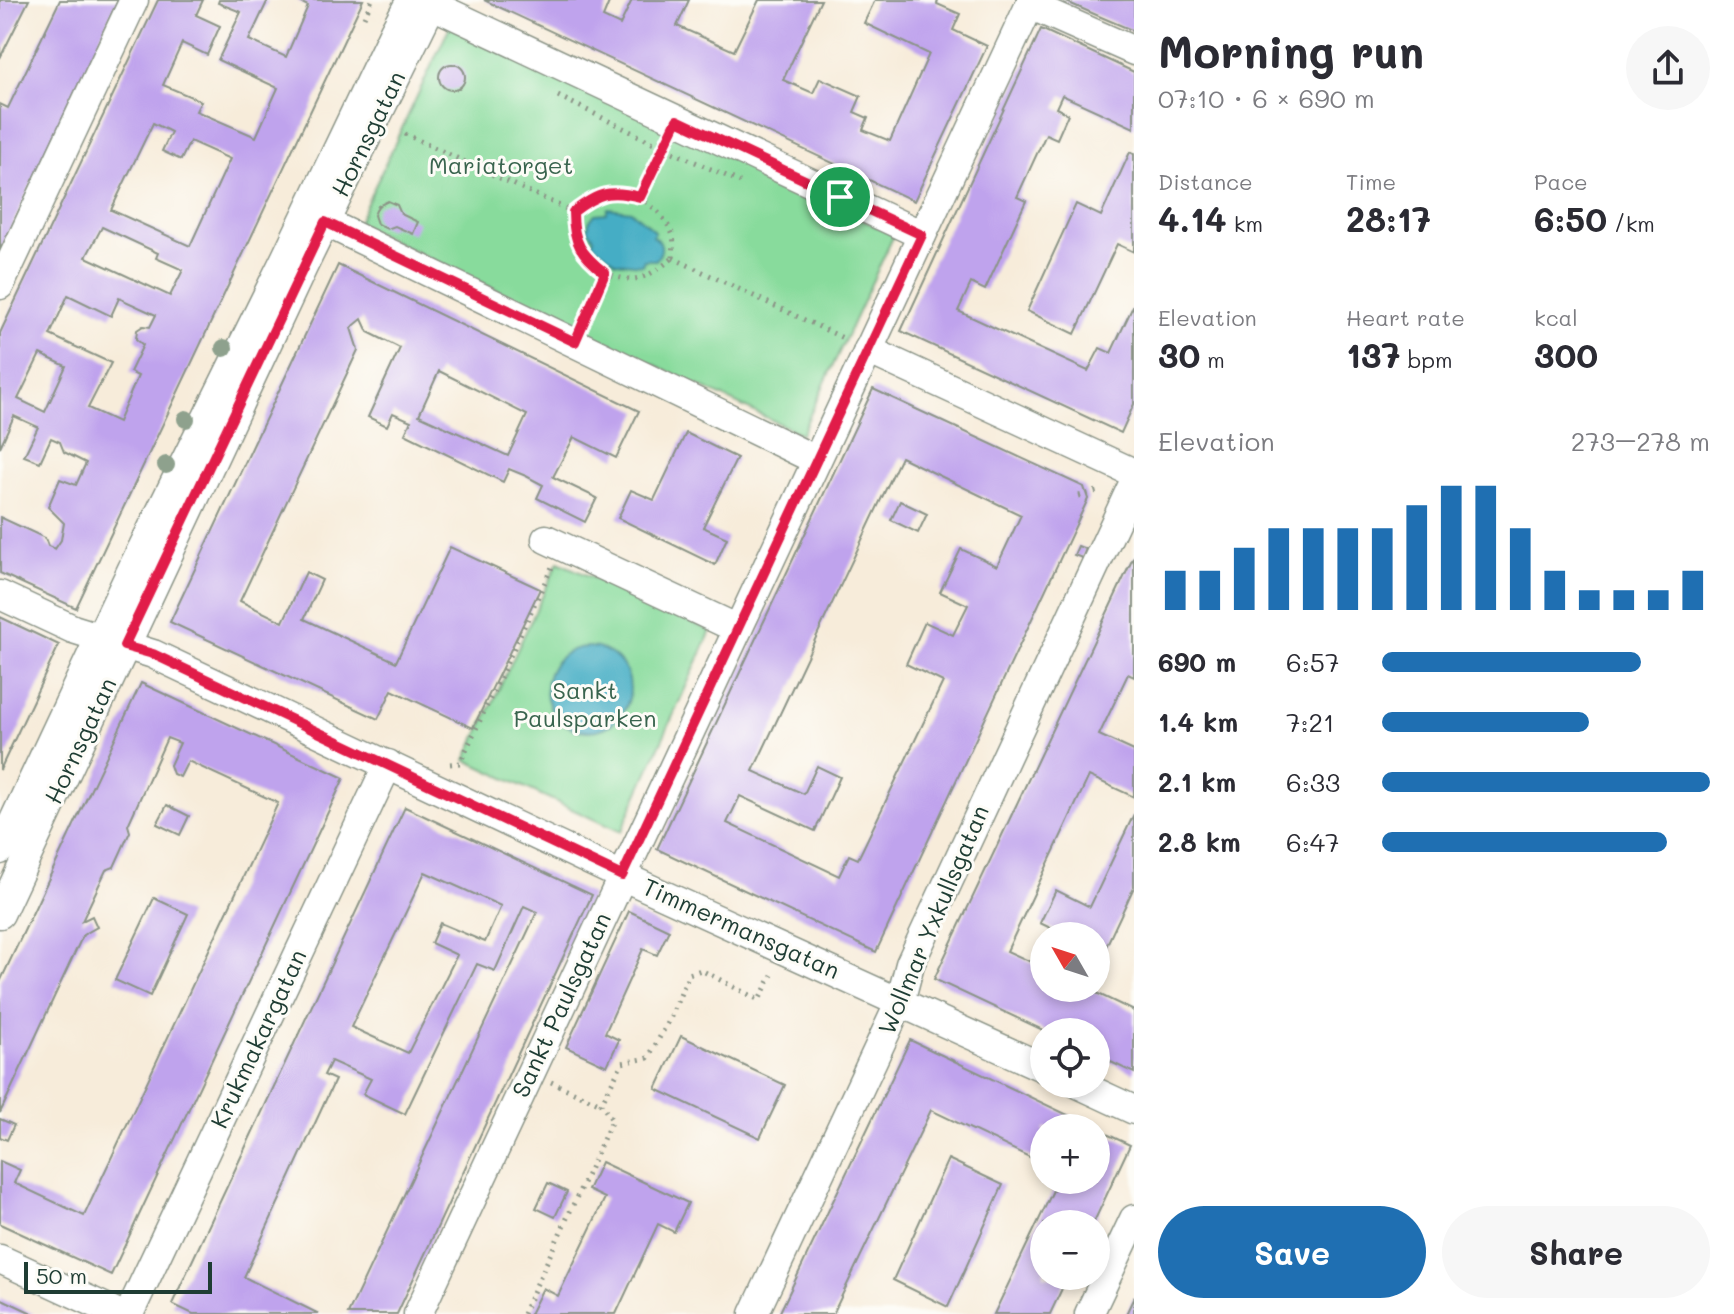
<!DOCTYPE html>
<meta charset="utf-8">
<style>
:root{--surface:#fff;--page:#f7f7f7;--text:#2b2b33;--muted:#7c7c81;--accent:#1f6fb2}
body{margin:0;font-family:Mali,sans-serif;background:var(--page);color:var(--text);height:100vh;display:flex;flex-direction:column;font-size:30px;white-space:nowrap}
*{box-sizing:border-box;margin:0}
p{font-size:26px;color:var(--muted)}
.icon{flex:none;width:44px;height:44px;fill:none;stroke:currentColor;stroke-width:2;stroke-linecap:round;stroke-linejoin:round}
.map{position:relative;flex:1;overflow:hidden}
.drawer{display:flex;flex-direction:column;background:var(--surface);width:600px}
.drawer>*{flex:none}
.needle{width:52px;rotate:309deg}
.tools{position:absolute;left:1030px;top:922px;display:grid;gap:16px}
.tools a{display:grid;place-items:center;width:80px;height:80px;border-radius:50%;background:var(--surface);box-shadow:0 4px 12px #0003;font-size:40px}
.scale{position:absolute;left:24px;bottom:20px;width:188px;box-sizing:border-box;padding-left:8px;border:4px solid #1f3d34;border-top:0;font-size:22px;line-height:28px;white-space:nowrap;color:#1f3d34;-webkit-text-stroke:6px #fdfcf7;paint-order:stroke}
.pin{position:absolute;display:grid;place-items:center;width:68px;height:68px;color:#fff;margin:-34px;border:4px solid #fff;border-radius:50%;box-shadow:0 2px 8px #0007}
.round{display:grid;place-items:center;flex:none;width:84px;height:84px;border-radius:42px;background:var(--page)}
.headline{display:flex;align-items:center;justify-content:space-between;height:136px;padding:0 24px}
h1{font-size:44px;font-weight:700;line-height:60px}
.figures{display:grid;grid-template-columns:repeat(3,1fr);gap:12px;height:136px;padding:8px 24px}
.figures div{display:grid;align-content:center}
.figures b{font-size:34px;font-weight:700}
.figures small{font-size:22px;font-weight:400}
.figures p{font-size:22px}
.chart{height:224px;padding:16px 24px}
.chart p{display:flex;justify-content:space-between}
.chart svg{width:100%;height:144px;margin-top:8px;stroke:var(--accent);stroke-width:6}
.button{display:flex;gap:16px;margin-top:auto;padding:16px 24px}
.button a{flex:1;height:92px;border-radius:48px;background:var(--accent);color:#fff;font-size:32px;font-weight:700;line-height:92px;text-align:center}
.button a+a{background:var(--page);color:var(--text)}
ul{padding:0 24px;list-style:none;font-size:26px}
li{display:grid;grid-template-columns:128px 96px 1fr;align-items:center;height:60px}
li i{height:20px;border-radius:10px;background:var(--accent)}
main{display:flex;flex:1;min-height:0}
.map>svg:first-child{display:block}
</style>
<main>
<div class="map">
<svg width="1134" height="1314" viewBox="0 0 1134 1314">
<rect width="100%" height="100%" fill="#fdfcf7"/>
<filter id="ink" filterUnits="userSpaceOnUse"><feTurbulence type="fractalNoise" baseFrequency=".0125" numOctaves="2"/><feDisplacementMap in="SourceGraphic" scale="16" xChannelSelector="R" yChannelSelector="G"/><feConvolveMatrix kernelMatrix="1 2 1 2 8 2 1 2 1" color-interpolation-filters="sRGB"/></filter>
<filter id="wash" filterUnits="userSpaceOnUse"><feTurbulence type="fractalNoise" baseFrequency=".006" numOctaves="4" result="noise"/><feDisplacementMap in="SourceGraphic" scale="32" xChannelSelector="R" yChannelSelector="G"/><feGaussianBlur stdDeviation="1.8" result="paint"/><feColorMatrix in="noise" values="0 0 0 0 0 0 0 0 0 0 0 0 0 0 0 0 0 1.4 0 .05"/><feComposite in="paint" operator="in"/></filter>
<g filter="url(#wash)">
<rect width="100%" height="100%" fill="#f7ecda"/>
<g fill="#88db9c" stroke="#548c68" stroke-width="2" fill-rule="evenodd">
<path d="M450,26l444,209 -93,199 -444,-210zM647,223l6,13 -18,27c-20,1 -31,-7 -40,-25z"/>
<polygon points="558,562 711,631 621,832 466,760"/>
</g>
<g fill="#45adc5" stroke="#32757c" stroke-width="2">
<path d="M608,208l23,3 24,20 -2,5c11,6 10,15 3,24h-12l-2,5 -26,-3 -24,-19 2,-5 -6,-9 1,-7 6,-8 11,-1z"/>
<circle cx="588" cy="689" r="42"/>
</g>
<g id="blocks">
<g fill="#bfa3ed" fill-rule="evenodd">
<polygon points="0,0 29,0 0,58"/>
<polygon points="60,0 118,0 0,251 0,104 8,108"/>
<path d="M158,0h45l-7,15 24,11 -13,29 -25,-12 -19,42 38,16 -5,10 60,26 22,-49 -60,-28 23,-48 -23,-9 1,-3h49l-19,40 37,17 22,-51 -12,-6h67l-287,608 -76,-35v-56l45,21 3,8 7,3 6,-9 3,-17 -16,-16 12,-28 16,6 10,-22 -22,-11 -4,-10 -9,-4 -11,24 -16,-6 14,-29 -24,-11 -14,31v-114zM153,123l18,9 -9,19 19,9 9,-19 40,18 -40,87 -79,-36zM102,227l56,26 -2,5 27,12 -13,26 -84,-39zM68,295l43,21 8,-18 37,17 -6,12 -7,-1 -6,4 -1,9 7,6 -13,27 8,4 -20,46 -30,-14 23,-45 -61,-28zM40,354l26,12 -21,46 -27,-13z"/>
<polygon points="484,0 610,0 603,17 620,25 632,0 689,0 677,26 734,51 759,0 821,0 783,80 813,93 820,78 861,96 854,112 868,118 863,130 890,141 929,54 864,23 875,0 938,0 937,4 960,14 953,30 987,46 914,201"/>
<polygon points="1062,0 1134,0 1134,31 1108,20"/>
<polygon points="1041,29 1134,72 1134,128 1062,95 1056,108 1068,114 1057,139 1046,134 1017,197 1026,201 985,290 971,283 958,311 1088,371 1100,348 1111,353 1134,304 1134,404 1121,433 901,331"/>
<circle cx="452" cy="77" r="13"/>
<polygon points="1130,152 1134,154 1134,252 1117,244 1075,334 1027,311 1076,204 1101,216"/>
<polygon points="388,201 397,205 401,214 418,222 413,234 395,226 387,229 377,224 374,215 378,206"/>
<path d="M338,265l301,146 -23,47 -42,-21 -21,40 44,21 -12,24 -48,-24 6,-13 -17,-9 -17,-7 -6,13 -98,-48 6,-13 -18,-8 -6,13 -19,-9 32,-69 -32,-16 -6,-13 -11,9 7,22 -118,251 43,21 23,-50 16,8 -18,39 92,43 54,-115 90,42 -67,139 -81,-38 -14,29 -208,-97zM439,371l88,44 -19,41 -89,-41z"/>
<path d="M873,389l211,98 4,12 -212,453 -219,-103zM901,457l120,58 -24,51 -36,-17 -21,43 28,13 -15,30 -28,-13 -19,42 37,18 -85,177 -9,-4 -10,21 -112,-53 13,-27 75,35 25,-54 -23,-11 -13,28 -51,-23z"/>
<polygon points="686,433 737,458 703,527 727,538 715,565 618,518 631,490 654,500"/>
<polygon points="900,501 927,514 918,533 891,520"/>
<polygon points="1078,546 1086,549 1082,558 1074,555"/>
<polygon points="1134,556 1134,677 1128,674 1099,735 1134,751 1134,797 1089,776 1007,951 1044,968 1044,988 1086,988 1134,1011 1134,1073 1096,1055 1096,1032 1047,1032 934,979"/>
<polygon points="0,617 59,645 0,770"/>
<polygon points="141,683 344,778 111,1275 0,1224 0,1161 20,1170 14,1183 84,1216 278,803 188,761 180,777 173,774 170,765 180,743 167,738 128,825 130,832 114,867 106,870 82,921 92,916 97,927 83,935 0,1113 0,982"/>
<polygon points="167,805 189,816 180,835 157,824"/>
<path d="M405,807l187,88 -195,419h-49l189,-402 -13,-6 -29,65 -18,-7 -72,150 -42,-20 8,-15 -40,-18 -7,14 11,5 -91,197 75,37h-126l-21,-10zM425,872l76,34 -16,36 -45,-19 -9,20 26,12 -49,98 -57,-26z"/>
<polygon points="1134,814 1134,887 1103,953 1096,950 1096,936 1067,936 1040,923 1056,890 1090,907"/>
<polygon points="154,898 188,914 150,996 115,980"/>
<polygon points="629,911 669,930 657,955 643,949 605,1033 619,1040 607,1066 566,1047"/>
<polygon points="681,1036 785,1085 760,1138 656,1089"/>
<polygon points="910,1040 1095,1128 1044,1128 1044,1164 931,1110 833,1314 779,1314"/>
<polygon points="0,1119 14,1125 7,1140 0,1137"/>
<polygon points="1096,1129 1130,1145 1093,1224 1044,1224 1044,1276 1068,1276 1050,1314 994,1314 1058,1180 1096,1180"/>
<polygon points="948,1159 1003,1185 948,1307 893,1280"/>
<polygon points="601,1162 688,1203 674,1232 658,1224 616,1314 530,1314 543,1288 558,1296 605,1198 588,1190"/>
<polygon points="548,1183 567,1192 555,1217 536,1208"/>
<polygon points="1134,1297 1134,1314 1126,1314"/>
<polygon points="0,1298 34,1314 0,1314"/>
</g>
</g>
</g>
<g filter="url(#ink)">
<use href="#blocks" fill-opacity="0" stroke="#8b9487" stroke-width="2"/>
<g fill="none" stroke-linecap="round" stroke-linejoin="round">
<g stroke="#8b9487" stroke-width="31">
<g id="minor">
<polyline points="422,0 922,235"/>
<polyline points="1030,5 1134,51"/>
<polyline points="325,222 816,460"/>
<polyline points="0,285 134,0"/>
<polyline points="868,350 1134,473"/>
<polyline points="546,539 738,629"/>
<polyline points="0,595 73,629 153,654 622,876 1044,1068"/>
<polyline points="0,850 132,569 285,259 394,31 411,0"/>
<polyline points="0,914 303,267 434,0"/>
<polyline points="1078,1084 1134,1110"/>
<polyline points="0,1259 119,1314"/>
<polyline points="129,1314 388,764"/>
<polyline points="418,1314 1032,0"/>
<polyline points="754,1314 900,1002 910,964 1134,482"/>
<polyline points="1089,1314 1134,1219"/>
</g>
</g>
<g stroke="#8b9487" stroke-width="5" stroke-dasharray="2 6" stroke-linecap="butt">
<polyline points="364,17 372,0"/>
<polyline points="558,96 664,148 740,182"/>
<polyline points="405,134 573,212"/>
<polyline points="640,197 664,146"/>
<path d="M573,212c0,6 0,13 0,19 4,26 35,50 61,48 15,-2 27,-12 39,-21"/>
<path d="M573,212c7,-5 14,-12 21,-15 32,-15 65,7 78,36 3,7 1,17 1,25"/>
<polyline points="673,258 845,339"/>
<polyline points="585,319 605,273"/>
<polyline points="1079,496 1101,490"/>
<polyline points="450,764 460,763 552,567"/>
<polyline points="551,1082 601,1104"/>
<polyline points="523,1314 612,1120 601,1104 622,1063 648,1058 670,1019 689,974 701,970 759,1000 772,975"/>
</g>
<use href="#minor" stroke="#fff" stroke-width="28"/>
</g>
<g fill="#8ea18d">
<circle cx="224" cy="348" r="9"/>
<circle cx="186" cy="419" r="9"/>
<circle cx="166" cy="465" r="9"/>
</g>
</g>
<g fill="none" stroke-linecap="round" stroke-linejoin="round" filter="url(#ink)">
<g stroke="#fff" stroke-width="16">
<path id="route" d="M677,120l245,115 -300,641 -469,-222 -29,-8 201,-424 250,120 30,-69c-24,-19 -32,-30 -32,-61 25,-19 36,-23 67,-15z"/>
</g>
<use href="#route" stroke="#e11d48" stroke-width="10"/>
</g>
<g text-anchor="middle" stroke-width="6" stroke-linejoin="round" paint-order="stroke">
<g font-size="24" fill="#1f3d34" stroke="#fdfcf7">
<text transform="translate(369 134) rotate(-64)" y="8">Hornsgatan</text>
<text transform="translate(81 741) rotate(-65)" y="8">Hornsgatan</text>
<text transform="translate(934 920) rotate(-67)" y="8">Wollmar Yxkullsgatan</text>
<text transform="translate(741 929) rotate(24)" y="8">Timmermansgatan</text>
<text transform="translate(562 1005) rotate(-65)" y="8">Sankt Paulsgatan</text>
<text transform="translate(259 1039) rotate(-65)" y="8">Krukmakargatan</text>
</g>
<g font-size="24" fill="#39644e" stroke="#fdfcf7">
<text x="501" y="174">Mariatorget</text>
<text x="585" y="699">Sankt<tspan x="585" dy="28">Paulsparken</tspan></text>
</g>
</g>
</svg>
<div class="tools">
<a><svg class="needle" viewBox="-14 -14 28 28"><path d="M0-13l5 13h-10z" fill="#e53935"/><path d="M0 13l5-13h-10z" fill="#7c7c81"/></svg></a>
<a><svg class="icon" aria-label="locate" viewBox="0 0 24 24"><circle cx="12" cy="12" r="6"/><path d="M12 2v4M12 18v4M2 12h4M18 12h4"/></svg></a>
<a>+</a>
<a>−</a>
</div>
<div class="scale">50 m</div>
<div class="pin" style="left:840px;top:197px;background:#1e9e55"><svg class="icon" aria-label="arrive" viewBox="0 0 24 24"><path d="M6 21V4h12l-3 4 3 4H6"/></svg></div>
</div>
<section class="drawer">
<div class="headline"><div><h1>Morning run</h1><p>07:10 · 6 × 690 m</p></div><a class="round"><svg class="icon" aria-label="share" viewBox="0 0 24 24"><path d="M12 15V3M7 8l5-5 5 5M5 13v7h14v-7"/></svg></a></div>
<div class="figures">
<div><p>Distance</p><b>4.14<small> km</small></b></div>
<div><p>Time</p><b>28:17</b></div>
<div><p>Pace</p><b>6:50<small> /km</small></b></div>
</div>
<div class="figures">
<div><p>Elevation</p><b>30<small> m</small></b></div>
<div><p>Heart rate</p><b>137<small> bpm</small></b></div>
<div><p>kcal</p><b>300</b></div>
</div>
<div class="chart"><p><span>Elevation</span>273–278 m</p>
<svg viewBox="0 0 160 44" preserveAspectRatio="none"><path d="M5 44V32M15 44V32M25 44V25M35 44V19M45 44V19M55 44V19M65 44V19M75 44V12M85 44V6M95 44V6M105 44V19M115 44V32M125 44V38M135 44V38M145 44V38M155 44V32"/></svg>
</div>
<ul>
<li><b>690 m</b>6:57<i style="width:79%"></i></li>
<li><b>1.4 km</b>7:21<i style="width:63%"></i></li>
<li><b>2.1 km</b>6:33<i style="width:100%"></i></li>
<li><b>2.8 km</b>6:47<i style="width:87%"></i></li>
</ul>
<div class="button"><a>Save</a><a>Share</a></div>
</section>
</main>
